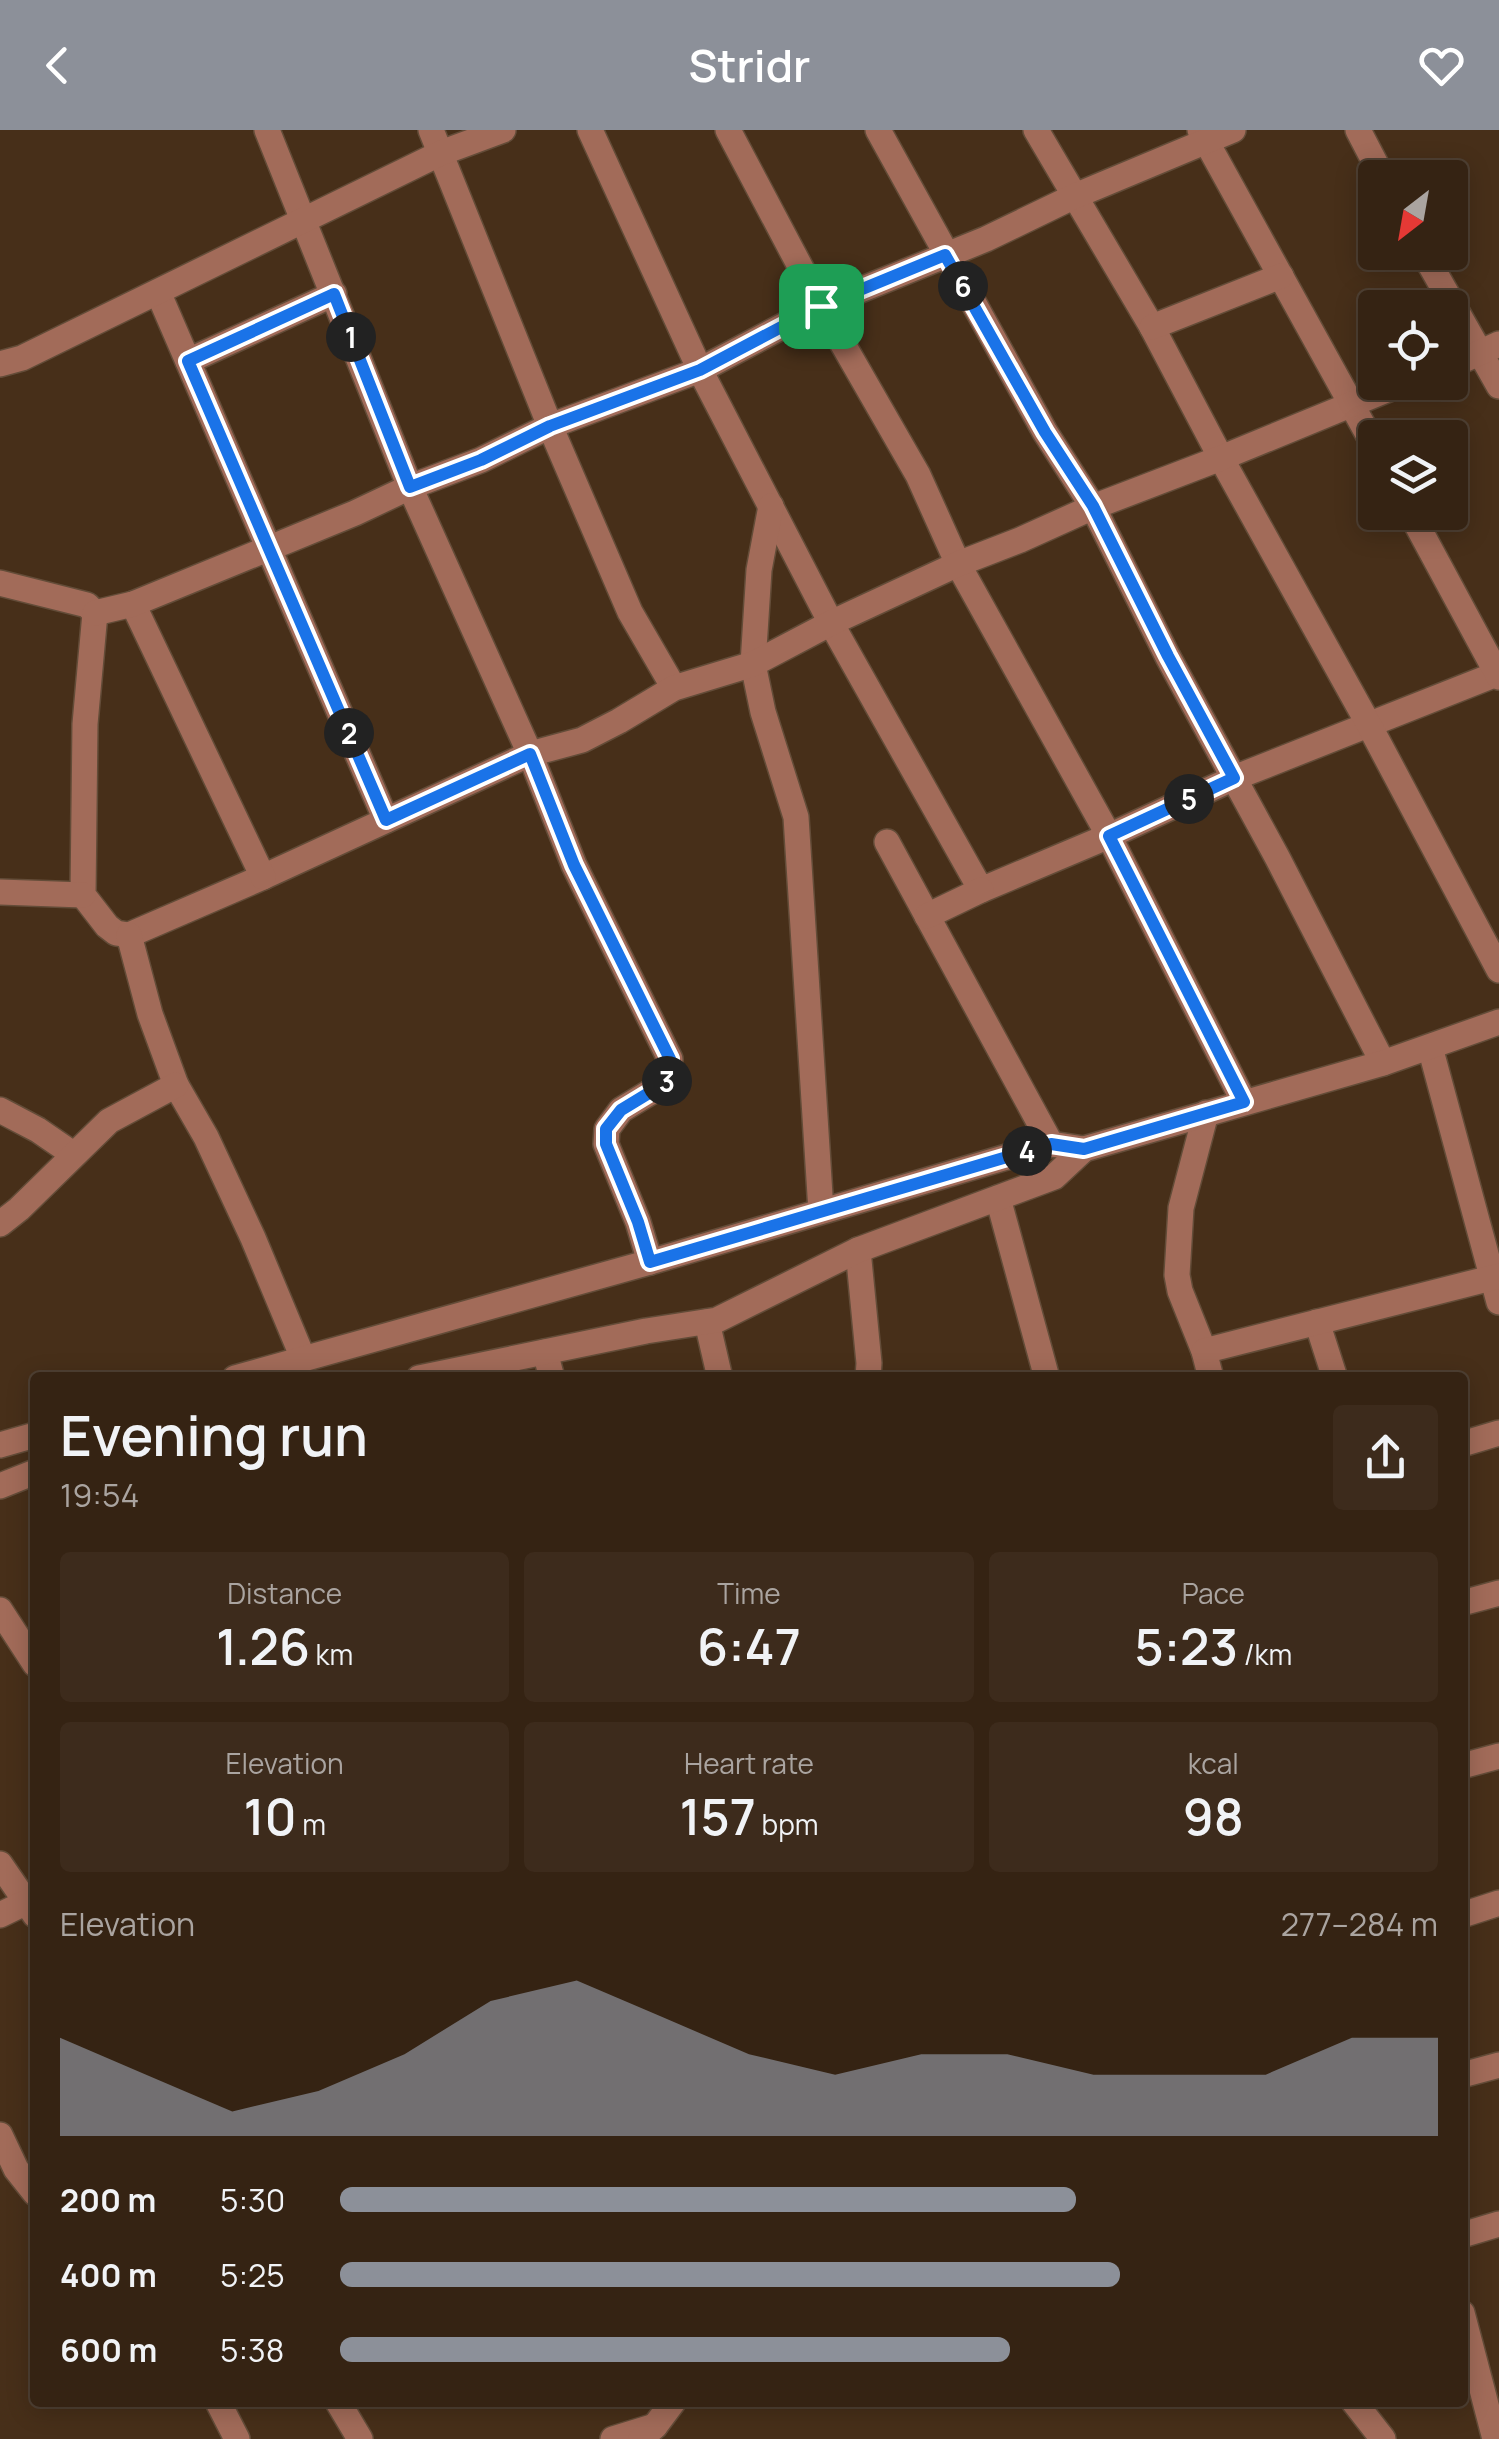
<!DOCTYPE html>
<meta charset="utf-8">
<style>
:root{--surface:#352313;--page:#3d2b1c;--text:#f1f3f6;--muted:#aaa4a0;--line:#4f4033;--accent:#8c9099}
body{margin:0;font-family:Manrope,sans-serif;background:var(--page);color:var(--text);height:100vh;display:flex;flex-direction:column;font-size:38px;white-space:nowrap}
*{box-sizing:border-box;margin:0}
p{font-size:32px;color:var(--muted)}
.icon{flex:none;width:55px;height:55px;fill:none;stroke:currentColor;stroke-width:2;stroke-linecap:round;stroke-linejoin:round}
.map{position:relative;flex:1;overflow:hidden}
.side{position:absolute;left:30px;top:1242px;width:1438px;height:1035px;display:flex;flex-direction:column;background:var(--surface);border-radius:10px;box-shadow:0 5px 25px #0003,0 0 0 2px var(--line)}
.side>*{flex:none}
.needle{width:65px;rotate:211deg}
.tools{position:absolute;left:1358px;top:30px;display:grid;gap:20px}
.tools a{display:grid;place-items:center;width:110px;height:110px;border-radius:10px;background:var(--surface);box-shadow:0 5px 25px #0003,0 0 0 2px var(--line);font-size:50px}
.pin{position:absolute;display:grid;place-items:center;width:85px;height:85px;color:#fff;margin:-42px;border-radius:20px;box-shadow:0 5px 15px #0006}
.km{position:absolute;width:50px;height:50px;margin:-25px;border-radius:50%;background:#222;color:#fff;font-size:28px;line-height:50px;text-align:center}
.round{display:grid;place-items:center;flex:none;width:105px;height:105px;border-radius:10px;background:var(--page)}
.headline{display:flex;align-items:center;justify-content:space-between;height:170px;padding:0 30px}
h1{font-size:55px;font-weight:600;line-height:75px}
.stats{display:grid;grid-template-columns:repeat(3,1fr);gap:15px;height:170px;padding:10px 30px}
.stats div{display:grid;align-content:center;border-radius:10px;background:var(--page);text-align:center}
.stats b{font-size:50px;font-weight:600}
.stats small{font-size:28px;font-weight:400}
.stats p{font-size:28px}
.chart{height:280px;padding:20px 30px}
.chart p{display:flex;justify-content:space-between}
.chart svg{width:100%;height:180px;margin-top:10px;fill:var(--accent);opacity:.7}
ul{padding:0 30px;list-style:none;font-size:32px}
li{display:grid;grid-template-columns:160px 120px 1fr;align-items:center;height:75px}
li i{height:25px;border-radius:12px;background:var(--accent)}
header{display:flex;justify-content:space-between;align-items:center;height:130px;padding:0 30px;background:var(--accent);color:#fff;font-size:45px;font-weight:600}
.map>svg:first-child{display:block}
</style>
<header><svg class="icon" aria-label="back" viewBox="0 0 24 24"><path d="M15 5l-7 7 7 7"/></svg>Stridr<svg class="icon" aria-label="heart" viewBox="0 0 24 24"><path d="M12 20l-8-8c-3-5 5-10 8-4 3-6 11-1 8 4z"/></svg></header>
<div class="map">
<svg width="1499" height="2309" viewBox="0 0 1499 2309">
<rect width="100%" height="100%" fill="#472f19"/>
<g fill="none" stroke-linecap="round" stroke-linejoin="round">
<g stroke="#634c38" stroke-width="28">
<g id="minor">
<polyline points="267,0 410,357 530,624 574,735 670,929 667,952 621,980 607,999 606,1014 638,1092 650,1132"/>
<polyline points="431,0 550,296 630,482 674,558"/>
<polyline points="590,0 700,240 831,493 981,760 1109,706 1234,648 1499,543"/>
<polyline points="728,0 821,176 918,345 958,434 1109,706 1244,972"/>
<polyline points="878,0 1045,302 1093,377 1168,527 1277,727 1383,933"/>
<polyline points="1036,0 1152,197 1221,328 1368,593 1499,840"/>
<polyline points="1200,0 1375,317"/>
<polyline points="1358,0 1383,48"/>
<polyline points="1423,122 1499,256"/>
<polyline points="158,162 386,690"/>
<polyline points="1152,197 1281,146"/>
<polyline points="188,231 334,164"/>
<polyline points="0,234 22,228 441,23 503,0"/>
<polyline points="1450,236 1499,214"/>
<polyline points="771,376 759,440 753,534 763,582 796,687 821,1081"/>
<polyline points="1410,382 1499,547"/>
<polyline points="0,453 87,475 95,483 85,594 83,765 107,796 116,803 129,805 263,747 530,624 582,610 619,591 674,558 753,534 831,493 958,434 1020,410 1093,377 1221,328 1406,252"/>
<polyline points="133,474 263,747"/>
<polyline points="95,483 133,474 355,383 410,357 481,330 550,296 700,240 821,176 986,109 1075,66 1233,0"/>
<polyline points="887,712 1051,1014"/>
<polyline points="0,762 83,765"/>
<polyline points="927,786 981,760"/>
<polyline points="129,805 150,884 176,955 206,1007 253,1108 303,1228"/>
<polyline points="1430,917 1499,1172"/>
<polyline points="0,980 38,1000 73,1024"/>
<polyline points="1206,983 1181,1078 1177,1145 1180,1161 1204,1221 1211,1248"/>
<polyline points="998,1068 1047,1248"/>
<polyline points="0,1094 19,1079 109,991 176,955"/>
<polyline points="858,1120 869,1233 868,1248"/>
<polyline points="707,1192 720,1248"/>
<polyline points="1317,1192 1335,1248"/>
<polyline points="1204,1221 1499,1146"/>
<polyline points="545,1222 552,1248"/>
<polyline points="235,1248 650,1132 1051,1014 1084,1019 1383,933 1499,892"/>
<polyline points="419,1248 646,1201 717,1190 858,1120 1054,1047 1084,1019"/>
<polyline points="1462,1314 1499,1303"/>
<polyline points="0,1315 35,1305"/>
<polyline points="0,1356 35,1342"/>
<polyline points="1462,1473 1499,1463"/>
<polyline points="0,1480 35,1534"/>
<polyline points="1462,1636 1499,1626"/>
<polyline points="0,1734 35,1785"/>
<polyline points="0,1785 35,1768"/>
<polyline points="1462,1785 1499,1773"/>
<polyline points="1462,1945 1499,1935"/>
<polyline points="0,2005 16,2039 35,2063"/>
<polyline points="1462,2105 1499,2094"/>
<polyline points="1462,2183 1495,2309"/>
<polyline points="218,2272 237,2309"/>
<polyline points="338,2272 360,2309"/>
<polyline points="1354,2272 1383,2309"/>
<polyline points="613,2309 655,2296"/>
<polyline points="641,2309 655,2296 673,2272"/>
</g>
</g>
<use href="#minor" stroke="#a26b59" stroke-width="25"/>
</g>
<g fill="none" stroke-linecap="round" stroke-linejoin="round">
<g stroke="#fff" stroke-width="20">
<polygon id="route" points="945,125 1045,302 1093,376 1168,526 1234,648 1109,706 1244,972 1084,1019 1051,1014 650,1132 638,1092 606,1014 606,999 621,980 667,952 670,929 574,735 530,624 386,690 188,231 334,164 410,357 481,330 550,296 700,240 821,176"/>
</g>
<use href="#route" stroke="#1a73e8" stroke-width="12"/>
</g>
</svg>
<div class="tools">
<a><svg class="needle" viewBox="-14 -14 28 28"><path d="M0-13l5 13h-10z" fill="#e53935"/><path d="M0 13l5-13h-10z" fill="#aaa4a0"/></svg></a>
<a><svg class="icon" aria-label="locate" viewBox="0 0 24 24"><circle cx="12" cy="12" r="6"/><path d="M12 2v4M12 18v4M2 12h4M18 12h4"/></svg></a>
<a><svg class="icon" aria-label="layers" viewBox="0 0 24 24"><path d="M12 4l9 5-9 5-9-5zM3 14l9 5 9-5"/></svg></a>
</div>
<div class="pin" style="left:821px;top:176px;background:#1e9e55"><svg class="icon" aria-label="arrive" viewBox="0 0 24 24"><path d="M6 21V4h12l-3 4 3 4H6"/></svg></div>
<b class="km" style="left:351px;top:207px">1</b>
<b class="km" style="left:349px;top:603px">2</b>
<b class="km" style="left:667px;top:951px">3</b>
<b class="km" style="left:1027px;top:1021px">4</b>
<b class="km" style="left:1189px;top:669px">5</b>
<b class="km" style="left:963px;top:156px">6</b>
<section class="side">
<div class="headline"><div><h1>Evening run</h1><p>19:54</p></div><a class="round"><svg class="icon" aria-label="share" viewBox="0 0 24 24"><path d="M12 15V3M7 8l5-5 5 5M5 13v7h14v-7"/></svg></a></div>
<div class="stats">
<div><p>Distance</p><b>1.26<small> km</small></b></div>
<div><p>Time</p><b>6:47</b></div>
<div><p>Pace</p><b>5:23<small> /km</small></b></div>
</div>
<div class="stats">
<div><p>Elevation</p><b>10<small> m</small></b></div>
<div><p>Heart rate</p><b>157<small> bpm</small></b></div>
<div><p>kcal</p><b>98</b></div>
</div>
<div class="chart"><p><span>Elevation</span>277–284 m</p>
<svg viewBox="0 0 160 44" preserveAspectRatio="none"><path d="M0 44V20L10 29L20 38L30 33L40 24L50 11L60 6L70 15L80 24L90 29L100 24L110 24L120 29L130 29L140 29L150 20L160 20V44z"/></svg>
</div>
<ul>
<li><b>200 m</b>5:30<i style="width:67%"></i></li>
<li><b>400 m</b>5:25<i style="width:71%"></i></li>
<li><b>600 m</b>5:38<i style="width:61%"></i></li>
</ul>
</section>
</div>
